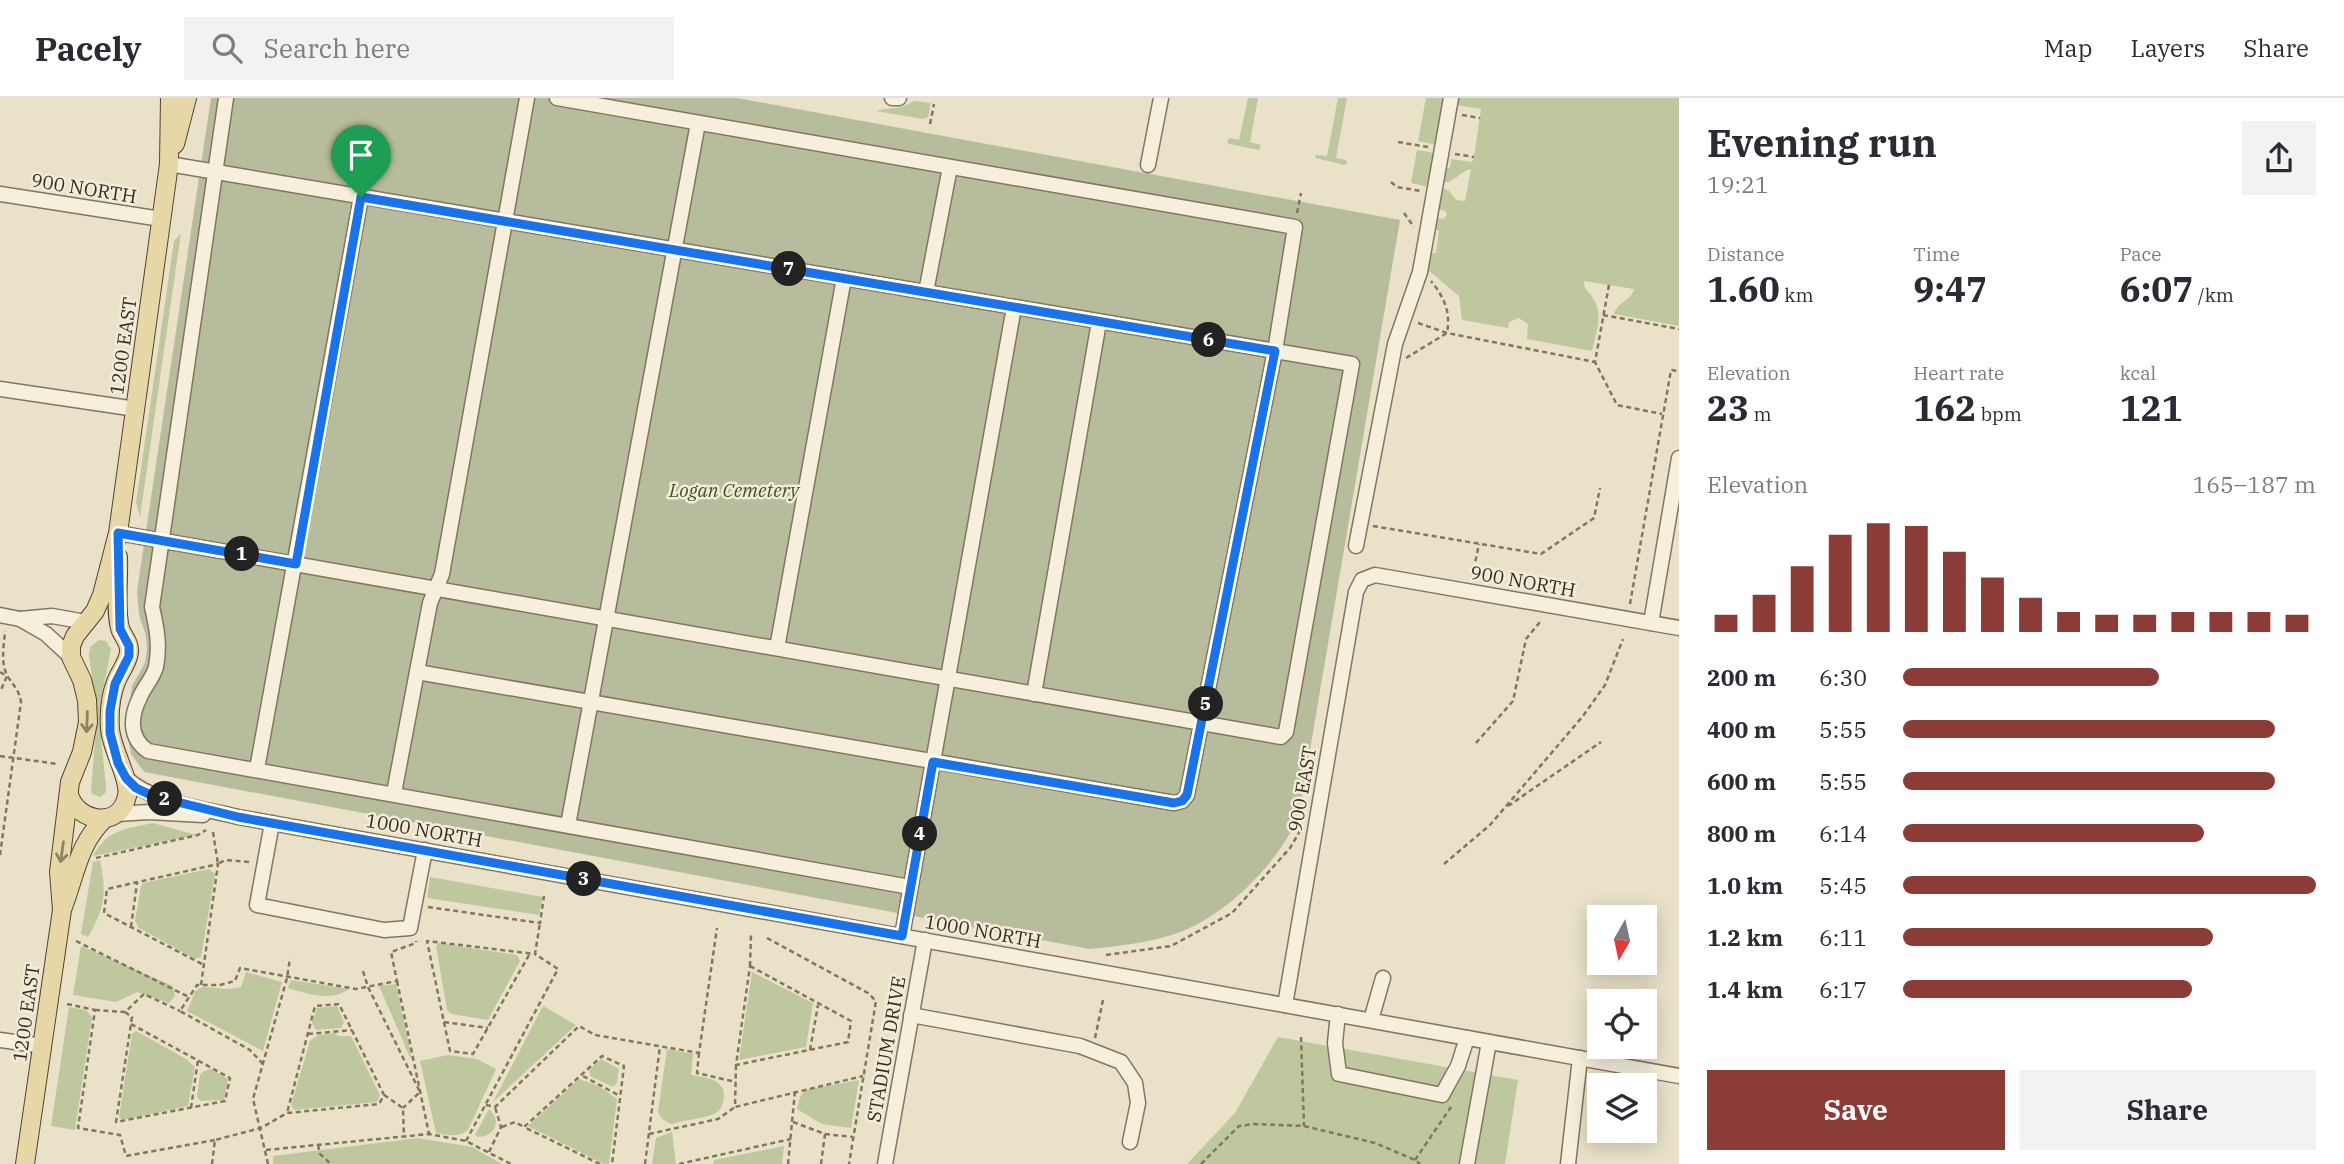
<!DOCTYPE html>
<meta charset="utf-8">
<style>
:root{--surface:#fff;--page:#f2f2f3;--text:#2b2b33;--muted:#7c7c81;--line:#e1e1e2;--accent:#8c3c37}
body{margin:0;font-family:"IBM Plex Serif",serif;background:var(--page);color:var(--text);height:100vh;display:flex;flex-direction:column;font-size:26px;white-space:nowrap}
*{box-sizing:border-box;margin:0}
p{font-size:23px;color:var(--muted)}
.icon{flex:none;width:38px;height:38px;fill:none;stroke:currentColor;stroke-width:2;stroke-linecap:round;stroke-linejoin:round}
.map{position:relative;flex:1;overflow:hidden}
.panel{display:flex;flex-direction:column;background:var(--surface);width:665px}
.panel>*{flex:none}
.needle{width:46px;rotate:189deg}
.buttons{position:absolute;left:1587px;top:807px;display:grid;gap:14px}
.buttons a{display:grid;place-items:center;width:70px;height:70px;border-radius:0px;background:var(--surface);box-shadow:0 4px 18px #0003;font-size:35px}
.pin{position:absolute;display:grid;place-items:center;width:60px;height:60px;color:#fff;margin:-72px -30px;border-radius:50% 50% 50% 0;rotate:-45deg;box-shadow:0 0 7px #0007}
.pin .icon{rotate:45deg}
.km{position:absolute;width:35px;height:35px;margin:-18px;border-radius:50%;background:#222;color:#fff;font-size:19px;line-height:35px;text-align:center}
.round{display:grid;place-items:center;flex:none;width:74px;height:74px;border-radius:0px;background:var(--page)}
.overview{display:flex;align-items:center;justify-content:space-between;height:119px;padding:0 28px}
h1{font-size:38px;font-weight:700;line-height:52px}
.stats{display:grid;grid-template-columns:repeat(3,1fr);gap:10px;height:119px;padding:7px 28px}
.stats div{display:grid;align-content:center}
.stats b{font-size:35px;font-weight:700}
.stats small{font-size:19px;font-weight:400}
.stats p{font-size:19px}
.chart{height:196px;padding:14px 28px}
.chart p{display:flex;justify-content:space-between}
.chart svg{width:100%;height:126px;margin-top:7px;stroke:var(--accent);stroke-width:6}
.button{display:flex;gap:14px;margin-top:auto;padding:14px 28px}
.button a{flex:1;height:80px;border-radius:0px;background:var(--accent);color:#fff;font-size:28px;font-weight:700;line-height:80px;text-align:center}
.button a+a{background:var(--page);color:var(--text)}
ul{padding:0 28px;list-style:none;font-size:23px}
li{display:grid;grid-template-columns:112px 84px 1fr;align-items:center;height:52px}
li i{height:18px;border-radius:9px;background:var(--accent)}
header{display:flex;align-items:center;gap:42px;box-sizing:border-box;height:98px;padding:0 35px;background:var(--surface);border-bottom:2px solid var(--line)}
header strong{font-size:33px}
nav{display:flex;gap:38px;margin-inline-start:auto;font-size:24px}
.search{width:490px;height:63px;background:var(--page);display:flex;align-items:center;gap:18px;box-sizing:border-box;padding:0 24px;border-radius:0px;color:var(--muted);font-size:26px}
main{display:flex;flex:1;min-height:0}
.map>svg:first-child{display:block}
</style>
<header>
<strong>Pacely</strong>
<div class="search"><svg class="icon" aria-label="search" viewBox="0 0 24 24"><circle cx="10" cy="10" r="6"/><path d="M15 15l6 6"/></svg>Search here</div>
<nav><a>Map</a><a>Layers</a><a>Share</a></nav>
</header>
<main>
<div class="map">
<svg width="1679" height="1066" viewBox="0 0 1679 1066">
<rect width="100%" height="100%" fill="#e9e2c9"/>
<g fill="#bfc79e">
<polygon points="1248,0 1258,0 1250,44 1261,47 1259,52 1229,46 1227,43 1230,40 1239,42"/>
<polygon points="1338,0 1347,0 1336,60 1346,62 1347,66 1345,67 1315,60 1316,57 1327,58"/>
<polygon points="1426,0 1444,0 1436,47 1418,43"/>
<path d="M1457,0h222v228l-65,-12c3,-12 17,-13 20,-25l-50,-8c0,11 6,10 10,19 9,16 2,34 -2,51l-65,-12 1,-15 -9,-6 -10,4 -1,6 -46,-8 -3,-24 -31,-26 3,-17h5l3,-22 -4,-2 2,-11 6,1 4,-4 -2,-4 -6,-2 3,-21 7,3 7,9 9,1 6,-32c-10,2 -16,12 -26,14v-15h5l1,-9 21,3 2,-5 7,-48 -25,-4z"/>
<path d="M914,3l17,2 -3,14 -5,2 -47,-8c14,-4 25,-1 38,-10z"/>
<polygon points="1417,52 1435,55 1429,89 1411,85"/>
<polygon points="181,135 140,419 136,405 174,143"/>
<polygon points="99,542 106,543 111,551 101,603 101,640 106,688 106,694 100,699 92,696 91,691 97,620 89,556 90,549"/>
<path d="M153,725l43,12 -103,21c14,-27 33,-27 60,-33z"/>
<path d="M100,762c7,34 5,47 -12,77l-7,-3 12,-72z"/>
<polygon points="209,771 215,776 201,859 195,861 139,830 135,823 141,788 143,785"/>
<polygon points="430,779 543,799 539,817 427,800"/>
<polygon points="439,845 517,857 520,863 488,922 451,916 447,912 436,848"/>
<polygon points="81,848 173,888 175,898 169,905 137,894 116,904 73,897"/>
<polygon points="246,874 282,884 263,953 187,913 196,892 203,889 229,891 241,889"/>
<polygon points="752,874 813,905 806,949 739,962"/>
<path d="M291,882l58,9c-18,13 -42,5 -61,-1z"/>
<polygon points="396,886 413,966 379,888"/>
<polygon points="337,908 344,924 341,930 316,932 312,925 317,910"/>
<polygon points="543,908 576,927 493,1004"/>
<polygon points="69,909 86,912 92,919 75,1032 51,1028"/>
<polygon points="136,933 186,961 195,969 188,1008 122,1022 119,1019 132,936"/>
<polygon points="335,935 338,938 351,938 380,997 377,1004 294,1012 291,1007 310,943 318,937"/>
<polygon points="1278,939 1518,982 1505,1066 1187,1066 1235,1015"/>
<path d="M667,951l26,5 -2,21c16,3 38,4 32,27 -1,5 -4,10 -9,12 -13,5 -30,6 -43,10l-9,-5 -4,-7z"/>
<path d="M448,957l29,4 19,10 -28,61c-10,8 -20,5 -32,3l-16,-72z"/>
<polygon points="601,961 619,971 617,985 613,989 590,978 589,972"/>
<polygon points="211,971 228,981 224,1002 200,1003 197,999 200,977 204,973"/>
<polygon points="579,981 599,988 617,1001 609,1066 604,1066 528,1028"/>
<polygon points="859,982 851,1030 822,1026 797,1011 800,999 805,992"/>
<path d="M489,1011c14,12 5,28 -11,28l-3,-2z"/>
<polygon points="672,1034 676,1066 652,1066 656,1040"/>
<polygon points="418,1040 472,1049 502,1066 273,1066 273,1058"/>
<polygon points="784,1048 782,1066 713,1066 714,1062"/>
</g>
<path fill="#b7bd9c" d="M211,0h526l663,122 -99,583c-3,10 -6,21 -11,30 -23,41 -70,86 -115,101 -28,9 -56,12 -85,15l-946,-177 -13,-18 -5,-27 6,-41 13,-23 2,-14 -1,-13 -7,-21 -2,-24z"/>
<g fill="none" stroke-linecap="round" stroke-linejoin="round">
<g stroke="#847560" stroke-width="17">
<g id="minor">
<path d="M226,0l-74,509c5,22 8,38 4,60 -3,11 -12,20 -16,30 -10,20 -11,41 8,54l762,136"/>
<polyline points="892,0 899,0"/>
<polyline points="1148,67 1161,0"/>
<polyline points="0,96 161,121"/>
<polyline points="926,194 950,69"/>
<polyline points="0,291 136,311"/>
<polyline points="118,435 1281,639 1286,634 1352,266 169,66"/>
<polyline points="1356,448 1395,246 1420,174 1451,0"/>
<polyline points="0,517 20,521 52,518 86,524"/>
<polyline points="20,521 46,536 71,559"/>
<polyline points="1651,525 1679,360"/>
<polyline points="777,550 844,180"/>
<polyline points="417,574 1174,705 1182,703 1187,697 1275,253 1295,129 557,0"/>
<polyline points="1034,596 1099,224"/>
<polyline points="257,671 361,99"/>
<path d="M126,680c26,25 77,30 112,39l1441,259"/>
<polyline points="394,695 430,505 442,476 527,0"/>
<polyline points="117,716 149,714 203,717"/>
<polyline points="272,725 257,807 384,832 410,830 425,752"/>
<polyline points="568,727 698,25"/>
<polyline points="902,838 1014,209"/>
<polyline points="1285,907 1356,494 1362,482 1375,477 1679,530"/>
<polyline points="1338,916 1335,945 1339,976 1442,997 1458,968 1467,940"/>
<polyline points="911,917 1080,948 1121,964 1135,985 1138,1005 1130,1044"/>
<polyline points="1371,922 1383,880"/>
<polyline points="0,942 43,948"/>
<polyline points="885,1066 925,842"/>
<polyline points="1467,1066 1489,944"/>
<polyline points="1568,1066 1580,960"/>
</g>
</g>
<g stroke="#524433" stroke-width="20">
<g id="major">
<polyline points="175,46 187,0"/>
<path d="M69,697c9,28 51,34 58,1 4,-16 -15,-45 -17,-67 -1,-16 0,-32 6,-47 4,-11 12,-19 13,-30 1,-10 -7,-16 -9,-24 -5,-18 -1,-51 -2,-71"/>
<path d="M63,809c13,-34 15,-62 41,-88"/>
<polyline points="25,1066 62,812 59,774 70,684 82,654 88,624 87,602 82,582 71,559 71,548 75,538 95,513 102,497 118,435 169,66 170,0"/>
</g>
</g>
<g stroke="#847560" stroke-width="2.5" stroke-dasharray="5 3.5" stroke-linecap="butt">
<polyline points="1462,17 1480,20"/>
<polyline points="930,26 934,6"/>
<polyline points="1398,44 1428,49"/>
<polyline points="1455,56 1474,59"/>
<polyline points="1391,84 1397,89 1421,93"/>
<polyline points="1297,115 1301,95"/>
<polyline points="1404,115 1414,129"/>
<polyline points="1609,187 1595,264 1617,307 1662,316"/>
<polyline points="1603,217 1679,231"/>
<polyline points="1418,225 1447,235 1595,264"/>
<path d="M1406,260l41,-25c4,-21 -3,-36 -16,-52"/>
<polyline points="1373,428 1541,456 1594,420 1600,390"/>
<polyline points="1472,480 1479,446"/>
<polyline points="1630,506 1671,272 1679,273"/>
<polyline points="0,574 7,578 0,594"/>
<polyline points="1476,645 1513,603 1526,541 1540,524"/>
<polyline points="0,658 58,666"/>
<polyline points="1508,708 1601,644"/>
<polyline points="213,734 218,766 225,762 249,764"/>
<path d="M0,757l21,-153c-2,-12 -7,-16 -13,-25 -8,-14 -4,-31 -3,-46"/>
<polyline points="96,760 198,737 206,732"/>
<polyline points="1444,766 1490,727 1583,618 1605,587 1623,541"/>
<polyline points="428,809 540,825 544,798"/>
<polyline points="131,829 137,785"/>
<polyline points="767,840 868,895 876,903 849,1066"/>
<polyline points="76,843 189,899"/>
<polyline points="529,857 473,956 450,953 427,843 535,856 540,825"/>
<polyline points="1106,857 1171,848 1232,815 1290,750 1300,733"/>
<polygon points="750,868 851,923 848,944 736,967"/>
<polyline points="750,868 751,837"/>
<polyline points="363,873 368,889 420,994 403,1010"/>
<polyline points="397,883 429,1036"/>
<polyline points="201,887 218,766 107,791 104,815 204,867"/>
<polyline points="67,906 95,912 78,1030 120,1037 126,1058 215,1042"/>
<polyline points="95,912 125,914 144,896 180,913"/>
<polyline points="125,914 132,919 131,925"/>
<polyline points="444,924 488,930"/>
<polygon points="131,926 230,980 225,1003 116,1024"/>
<polyline points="308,936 352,932"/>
<polyline points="1301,939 1304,1028"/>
<polyline points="1095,940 1103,902"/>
<polyline points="810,952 818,907"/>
<polyline points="699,955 697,975 736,984"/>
<polyline points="263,966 250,952 180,913 197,887 220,887 235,883 240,870 356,891 397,883 391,854 416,845 416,843"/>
<polyline points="736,967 735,1009 863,978"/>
<polyline points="583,978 620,998"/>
<polyline points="384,997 403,1010 404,1039"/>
<polyline points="486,1007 495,1009 579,928 595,937 699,955 717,830"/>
<polyline points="191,1010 198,962"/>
<polyline points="793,1024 825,1036 853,1039"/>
<polyline points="502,1029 515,1024 524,1029"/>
<polyline points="649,1036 718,1021 735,1009"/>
<polyline points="466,1043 558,871 535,856"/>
<polyline points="318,1047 320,1056 331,1066"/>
<polyline points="266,1052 429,1036 466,1043 511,1066"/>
<polyline points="489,1054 501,1029 495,1009"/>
<polyline points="1415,1062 1451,1009"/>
<polyline points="212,1066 215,1042 261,1030 287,1015 379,1006 384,997 339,906 315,908 287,1015"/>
<polyline points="268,1066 253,1001 287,880 290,860"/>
<polyline points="600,1066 524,1029 602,958 624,968 612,1066"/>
<polyline points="645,1066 660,948"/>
<polyline points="679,1066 791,1041"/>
<polyline points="788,1066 795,993"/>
<polyline points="821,1066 825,1036"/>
<polyline points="1201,1066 1239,1028 1253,1026 1304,1028 1375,1045 1415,1062 1420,1066"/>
</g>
<use href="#minor" stroke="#f5efdb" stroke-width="14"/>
<use href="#major" stroke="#e8d7a6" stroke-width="18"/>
</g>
<defs><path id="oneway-shaft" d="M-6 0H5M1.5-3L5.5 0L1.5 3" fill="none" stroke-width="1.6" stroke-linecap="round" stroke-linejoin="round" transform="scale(1.75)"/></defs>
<g stroke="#8f8264">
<use href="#oneway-shaft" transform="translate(87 624) rotate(92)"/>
<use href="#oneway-shaft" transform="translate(62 754) rotate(98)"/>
</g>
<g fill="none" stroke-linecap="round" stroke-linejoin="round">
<g stroke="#fff" stroke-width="14">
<polygon id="route" points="361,99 1275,253 1187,697 1182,703 1174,705 933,664 902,838 238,719 153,698 136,690 126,680 118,665 110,635 110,613 115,586 129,558 129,548 120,531 118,435 296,466"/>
</g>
<use href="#route" stroke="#1a73e8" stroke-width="9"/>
</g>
<g text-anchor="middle" stroke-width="5" stroke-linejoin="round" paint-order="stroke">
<g font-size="19" fill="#362d21" stroke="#f2ecd8">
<text transform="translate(84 90) rotate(9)" y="7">900 NORTH</text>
<text transform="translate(123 248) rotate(-82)" y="7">1200 EAST</text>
<text transform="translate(1523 483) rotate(10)" y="7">900 NORTH</text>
<text transform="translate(1302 691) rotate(-80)" y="7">900 EAST</text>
<text transform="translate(424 732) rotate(10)" y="7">1000 NORTH</text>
<text transform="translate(983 833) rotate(10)" y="7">1000 NORTH</text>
<text transform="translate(26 915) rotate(-82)" y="7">1200 EAST</text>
<text transform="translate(886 951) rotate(-80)" y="7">STADIUM DRIVE</text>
</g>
<g font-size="19" font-style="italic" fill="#44502a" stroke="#f2ecd8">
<text x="734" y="399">Logan Cemetery</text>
</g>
</g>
</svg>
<div class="buttons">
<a><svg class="needle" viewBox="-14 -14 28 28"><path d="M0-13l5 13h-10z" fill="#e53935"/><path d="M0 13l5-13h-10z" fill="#7c7c81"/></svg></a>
<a><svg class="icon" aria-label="locate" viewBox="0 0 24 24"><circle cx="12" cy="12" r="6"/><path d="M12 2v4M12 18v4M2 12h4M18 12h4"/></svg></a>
<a><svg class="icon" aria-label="layers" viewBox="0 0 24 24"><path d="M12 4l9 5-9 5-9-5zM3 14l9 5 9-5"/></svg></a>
</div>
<div class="pin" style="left:361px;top:99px;background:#1e9e55"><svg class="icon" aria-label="arrive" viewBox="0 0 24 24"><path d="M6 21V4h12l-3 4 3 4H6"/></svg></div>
<b class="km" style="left:242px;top:456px">1</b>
<b class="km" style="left:165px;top:701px">2</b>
<b class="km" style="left:584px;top:781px">3</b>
<b class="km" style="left:920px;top:736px">4</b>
<b class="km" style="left:1206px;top:606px">5</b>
<b class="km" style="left:1209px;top:242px">6</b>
<b class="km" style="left:789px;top:171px">7</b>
</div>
<section class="panel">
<div class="overview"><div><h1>Evening run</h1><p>19:21</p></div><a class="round"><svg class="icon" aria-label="share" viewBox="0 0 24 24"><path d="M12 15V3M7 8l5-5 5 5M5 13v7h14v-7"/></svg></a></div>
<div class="stats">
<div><p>Distance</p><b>1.60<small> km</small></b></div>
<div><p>Time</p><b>9:47</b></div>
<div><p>Pace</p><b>6:07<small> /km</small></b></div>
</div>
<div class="stats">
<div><p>Elevation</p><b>23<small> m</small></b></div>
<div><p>Heart rate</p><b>162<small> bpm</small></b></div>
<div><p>kcal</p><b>121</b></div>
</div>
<div class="chart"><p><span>Elevation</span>165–187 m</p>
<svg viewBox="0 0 160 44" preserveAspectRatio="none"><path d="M5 44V38M15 44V31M25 44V21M35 44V10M45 44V6M55 44V7M65 44V16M75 44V25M85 44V32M95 44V37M105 44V38M115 44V38M125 44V37M135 44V37M145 44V37M155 44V38"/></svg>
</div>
<ul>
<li><b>200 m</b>6:30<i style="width:62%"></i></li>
<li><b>400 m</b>5:55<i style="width:90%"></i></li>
<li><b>600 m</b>5:55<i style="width:90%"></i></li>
<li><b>800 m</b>6:14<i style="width:73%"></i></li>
<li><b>1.0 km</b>5:45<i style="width:100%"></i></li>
<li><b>1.2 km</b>6:11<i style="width:75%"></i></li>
<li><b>1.4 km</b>6:17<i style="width:70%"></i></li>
</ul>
<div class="button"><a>Save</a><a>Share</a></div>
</section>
</main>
